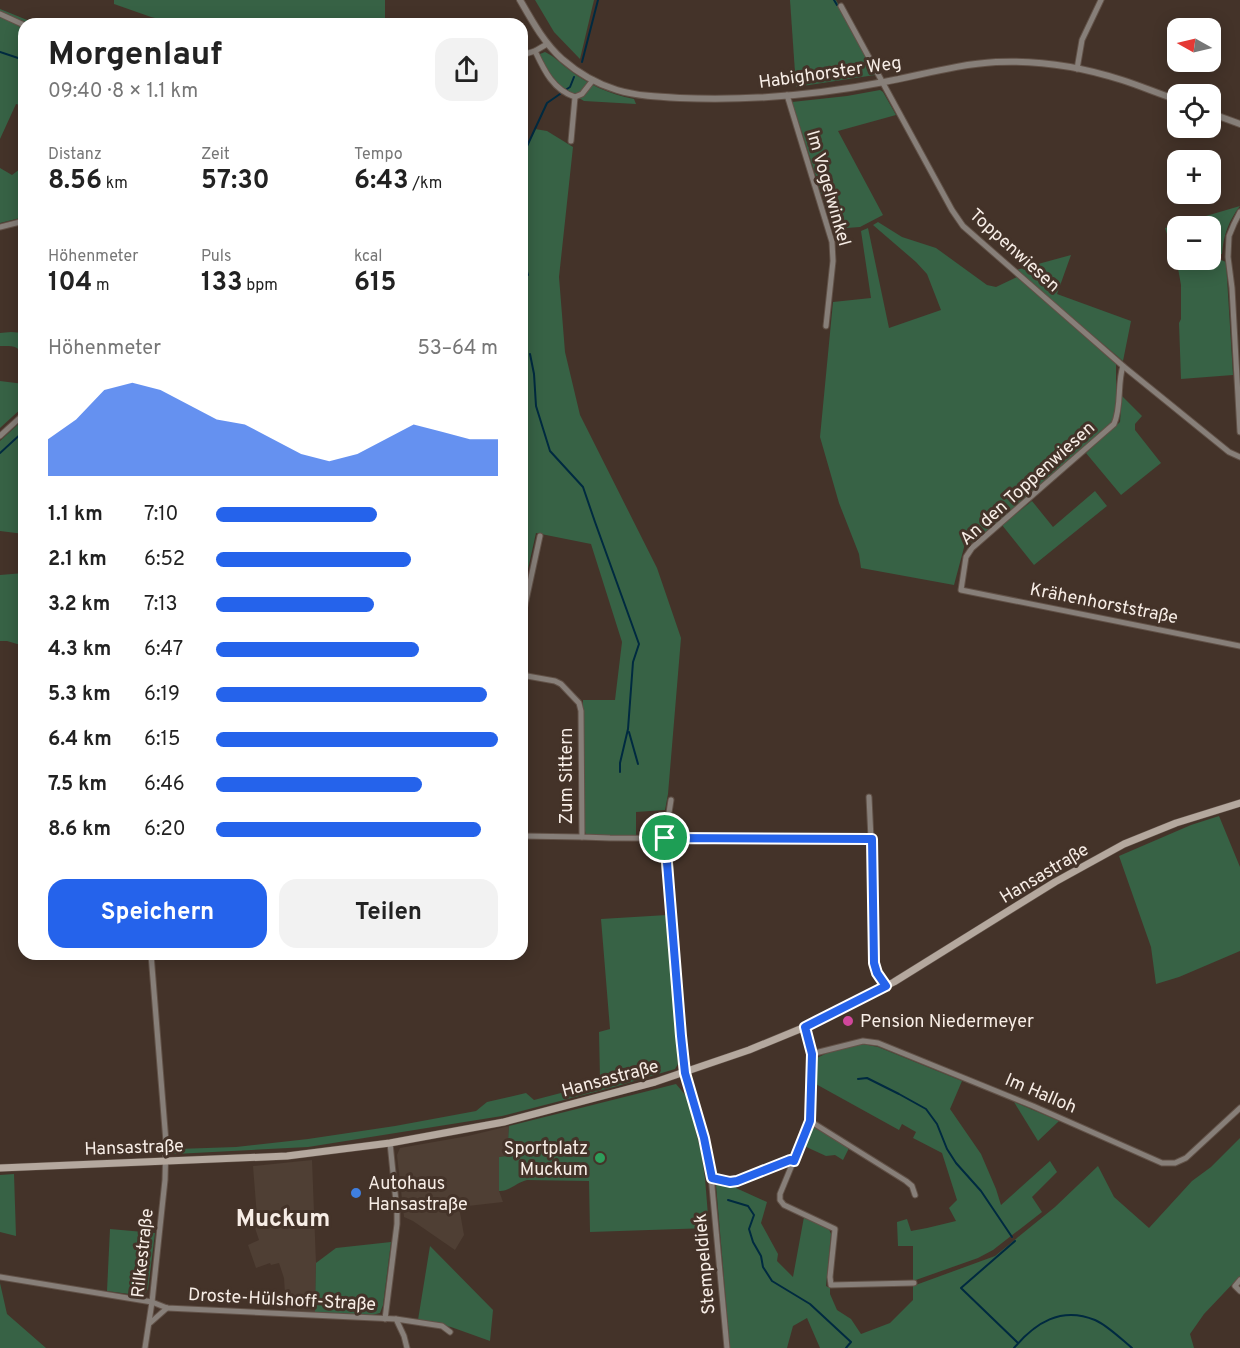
<!DOCTYPE html>
<html lang="de">
<meta charset="utf-8">
<style>
:root{--surface:#fff;--page:#f2f2f2;--text:#222;--muted:#767676;--accent:#2563eb}
body{margin:0;font-family:Overpass,sans-serif;background:var(--page);color:var(--text);height:100vh;display:flex;flex-direction:column;font-size:22px;white-space:nowrap}
*{box-sizing:border-box;margin:0}
p{font-size:20px;color:var(--muted)}
.icon{flex:none;width:33px;height:33px;fill:none;stroke:currentColor;stroke-width:2;stroke-linecap:round;stroke-linejoin:round}
.map{position:relative;flex:1;overflow:hidden}
.details{position:absolute;left:18px;top:18px;width:510px;height:942px;display:flex;flex-direction:column;background:var(--surface);border-radius:18px;box-shadow:0 3px 15px #0003}
.details>*{flex:none}
.needle{width:39px;rotate:278deg}
.fabs{position:absolute;left:1167px;top:18px;display:grid;gap:12px}
.fabs a{display:grid;place-items:center;width:54px;height:54px;border-radius:12px;background:var(--surface);box-shadow:0 3px 15px #0003;font-size:30px}
.pin{position:absolute;display:grid;place-items:center;width:51px;height:51px;color:#fff;margin:-26px;border:3px solid #fff;border-radius:50%;box-shadow:0 2px 6px #0007}
.round{display:grid;place-items:center;flex:none;width:63px;height:63px;border-radius:18px;background:var(--page)}
.head{display:flex;align-items:center;justify-content:space-between;height:102px;padding:0 30px}
h1{font-size:33px;font-weight:700;line-height:45px}
.stats{display:grid;grid-template-columns:repeat(3,1fr);gap:9px;height:102px;padding:6px 30px}
.stats div{display:grid;align-content:center}
.stats b{font-size:26px;font-weight:700}
.stats small{font-size:16px;font-weight:400}
.stats p{font-size:16px}
.chart{height:168px;padding:12px 30px}
.chart p{display:flex;justify-content:space-between}
.chart svg{width:100%;height:108px;margin-top:6px;fill:var(--accent);opacity:.7}
.button{display:flex;gap:12px;margin-top:auto;padding:12px 30px}
.button a{flex:1;height:69px;border-radius:18px;background:var(--accent);color:#fff;font-size:24px;font-weight:700;line-height:69px;text-align:center}
.button a+a{background:var(--page);color:var(--text)}
ul{padding:0 30px;list-style:none;font-size:20px}
li{display:grid;grid-template-columns:96px 72px 1fr;align-items:center;height:45px}
li i{height:15px;border-radius:8px;background:var(--accent)}
.map>svg:first-child{display:block}
</style>
<div class="map">
<svg width="1240" height="1348" viewBox="0 0 1240 1348">
<rect width="100%" height="100%" fill="#443329"/>
<g fill="#4f3f34">
<polygon points="509,1126 507,1156 499,1157 499,1191 503,1202 459,1207 464,1235 455,1250 413,1221 404,1217 397,1155 400,1148 468,1136"/>
<polygon points="312,1160 316,1263 315,1312 286,1310 284,1278 279,1263 271,1265 270,1263 256,1268 248,1245 259,1240 252,1219 257,1217 253,1166"/>
</g>
<g fill="#376245">
<polygon points="114,0 385,0 385,24 180,24 151,17 114,4"/>
<polygon points="535,0 594,0 580,59 554,32"/>
<polygon points="790,0 836,0 875,75 796,87"/>
<polygon points="0,9 37,24 24,24 24,106 16,104 0,139"/>
<path d="M545,52c9,4 15,11 23,17 21,16 41,25 66,30l2,5 -52,-3 -8,-5 -8,-2 -17,-19 -11,-17v-4z"/>
<polygon points="880,90 883,92 896,115 838,131 883,215 860,227 833,229 792,102 847,96"/>
<polygon points="535,129 547,131 573,147 559,277 565,352 580,415 657,568 681,638 668,794 665,810 636,812 636,835 586,835 583,823 583,700 615,700 622,642 591,544 536,533 522,596 522,160"/>
<polygon points="24,166 24,217 0,223 0,168 12,175"/>
<path d="M1240,206c-11,14 -17,30 -18,48l-11,1 -1,-29h-32l-1,31 -2,1 -10,-30z"/>
<polygon points="878,222 902,237 936,248 987,285 996,287 1017,277 1116,364 1116,412 1113,421 1105,430 974,543 966,540 954,585 861,568 859,554 839,503 820,437 833,302 871,298 861,231 868,228 889,328 941,310 927,274 916,262 873,225"/>
<polygon points="1071,255 1057,294 1131,321 1123,361 1016,270"/>
<polygon points="1221,260 1226,262 1233,375 1181,379 1179,323 1181,319 1181,285 1177,263"/>
<path d="M11,332l13,1v25c-5,-13 -11,-12 -24,-12v-13z"/>
<polygon points="0,381 24,384 24,406 0,428"/>
<polygon points="1122,396 1142,416 1135,424 1135,430 1161,463 1121,495 1086,453 1120,422"/>
<polygon points="24,419 24,534 0,531 0,441"/>
<polygon points="1095,491 1107,506 1034,565 1002,525 1032,501 1053,527"/>
<polygon points="24,573 24,646 7,641 0,641 0,575"/>
<polygon points="1219,816 1240,867 1240,951 1179,977 1156,984 1151,947 1119,856 1191,825"/>
<polygon points="667,915 678,1064 675,1069 614,1087 502,1116 308,1147 175,1154 172,1150 171,1147 177,1149 236,1147 308,1139 395,1126 476,1111 487,1102 526,1093 534,1100 580,1088 600,1079 599,1032 610,1029 601,919"/>
<path d="M863,1044l15,3 84,34 -12,28 31,45 15,35 5,16 49,-44 7,11 -25,25 10,15 -49,38 -15,8 -65,23v-35h-15l-1,-24 10,-3 4,12 16,-3 29,-7 -7,-13 8,-8 -15,-47 -29,-15 3,-6 -14,-8 -3,6 -85,-47v-23c14,-9 32,-14 49,-16z"/>
<path d="M676,1084l11,13 14,55 4,26 4,50 -119,4 -1,-51 -62,-1c-10,2 -18,12 -28,11v-34l8,-1 2,-30z"/>
<polygon points="1014,1102 1059,1121 1038,1141"/>
<polygon points="812,1128 815,1128 849,1148 843,1160 835,1155 826,1156 802,1145 809,1130"/>
<polygon points="1240,1138 1240,1276 1204,1314 1190,1334 1194,1348 820,1348 807,1318 793,1326 787,1348 730,1348 716,1185 719,1182 737,1183 736,1188 767,1202 761,1223 778,1254 777,1261 793,1277 804,1217 829,1229 831,1234 826,1286 830,1288 830,1294 837,1310 851,1319 861,1334 890,1323 913,1300 913,1286 995,1256 1055,1207 1098,1166 1114,1197 1149,1228 1192,1181 1211,1167"/>
<polygon points="14,1174 16,1236 0,1232 0,1175"/>
<polygon points="110,1229 155,1233 148,1289 144,1296 107,1291"/>
<polygon points="391,1242 383,1305 380,1313 372,1315 315,1312 316,1263 336,1248"/>
<polygon points="430,1246 493,1310 490,1341 451,1327 418,1320"/>
<polygon points="0,1283 7,1314 46,1348 0,1348"/>
</g>
<g fill="none" stroke-linecap="round" stroke-linejoin="round">
<g stroke="#002a40" stroke-width="2">
<polyline points="834,0 837,5"/>
<polyline points="0,52 24,60"/>
<polyline points="582,62 598,0"/>
<polyline points="564,91 570,87 574,77"/>
<polyline points="522,157 547,103 560,94"/>
<polyline points="522,255 528,275"/>
<polyline points="530,354 534,374 536,406 550,451 583,487 595,522 639,644 633,662 628,729 620,763 620,772"/>
<polyline points="0,453 24,431"/>
<polyline points="629,732 638,764"/>
<polyline points="858,1079 867,1078 899,1094 926,1109 937,1124 947,1149 956,1163 981,1191 1012,1237"/>
<polyline points="728,1200 748,1206 754,1215 749,1229 753,1242 761,1256 763,1267 772,1281 810,1304 851,1342 846,1348"/>
<polyline points="1015,1241 961,1288 1018,1343"/>
<path d="M1014,1348c21,-25 47,-42 81,-28 12,5 26,19 37,28"/>
</g>
<g stroke="#615147" stroke-width="7">
<g id="minor">
<polyline points="841,6 952,210 963,226 1123,366 1229,452 1240,457"/>
<polyline points="0,14 24,25"/>
<path d="M535,51c9,19 18,39 40,46l-4,44"/>
<polyline points="522,55 535,51 547,44"/>
<polyline points="1077,69 1082,40 1101,0"/>
<polyline points="787,95 832,242 833,261 826,326"/>
<polyline points="575,97 582,94 593,80"/>
<polyline points="1240,212 1234,224 1229,236 1228,257 1232,288 1240,432"/>
<polyline points="0,227 24,221"/>
<path d="M1123,366c-6,18 -1,40 -9,58l-142,124 -6,9 -5,33 279,56"/>
<polyline points="0,436 24,414"/>
<polyline points="540,536 522,619 524,672 527,676 555,681 561,684 579,703 581,711 582,837 610,838 871,839"/>
<polyline points="869,797 871,839 874,963 877,973 886,986"/>
<polyline points="671,800 665,838 681,1036 685,1073 710,1165 727,1348"/>
<polyline points="522,836 582,837"/>
<polyline points="805,1027 811,1054 810,1121 780,1194 780,1200 784,1205 835,1229 830,1277 831,1285 914,1283"/>
<polyline points="811,1054 863,1041 878,1043 1033,1106 1162,1163 1175,1163 1186,1158 1240,1108"/>
<polyline points="810,1121 906,1181 912,1186 915,1195"/>
<polyline points="712,1178 730,1182 737,1181 790,1160 794,1161"/>
<polyline points="0,1277 152,1302 167,1308 396,1319 404,1336 407,1348"/>
<polyline points="1240,1280 1235,1286 1240,1291"/>
<polyline points="385,1319 397,1224 397,1212 390,1143"/>
<polyline points="396,1319 442,1326 450,1332"/>
<polyline points="150,1323 167,1308"/>
<polyline points="145,1348 152,1302 165,1180 166,1142 151,954"/>
</g>
</g>
<g stroke="#615147" stroke-width="8">
<g id="tertiary">
<path d="M520,0c12,21 24,43 42,59 16,14 35,25 55,31 20,6 42,7 63,8 68,3 137,-3 204,-16 37,-7 75,-18 112,-20 42,-2 86,5 126,18 19,6 37,14 56,20"/>
<polyline points="1210,113 1240,124"/>
</g>
</g>
<g stroke="#615147" stroke-width="8">
<polyline id="secondary" points="0,1168 287,1156 390,1143 504,1122 655,1082 749,1050 805,1027 894,982 1055,882 1124,844 1176,823 1240,803"/>
</g>
<use href="#minor" stroke="#877f79" stroke-width="5"/>
<use href="#tertiary" stroke="#877f79" stroke-width="6"/>
<use href="#secondary" stroke="#b4a89e" stroke-width="7"/>
</g>
<g fill="none" stroke-linecap="round" stroke-linejoin="round">
<g stroke="#fff" stroke-width="12">
<polygon id="route" points="665,838 872,839 874,963 877,973 886,986 805,1027 812,1054 810,1121 794,1161 790,1160 737,1181 730,1182 712,1178 704,1138 685,1073 681,1036"/>
</g>
<use href="#route" stroke="#2563eb" stroke-width="8"/>
</g>
<circle fill="#d1479c" stroke="#443329" stroke-width="2" cx="848" cy="1021" r="6"/>
<circle fill="#2e9e5b" stroke="#443329" stroke-width="2" cx="600" cy="1158" r="6"/>
<circle fill="#3f7fe0" stroke="#443329" stroke-width="2" cx="356" cy="1193" r="6"/>
<g text-anchor="middle" stroke-width="6" stroke-linejoin="round" paint-order="stroke">
<g font-size="18" fill="#f7ede6" stroke="#443329">
<text transform="translate(830 72) rotate(-8)" y="6">Habighorster Weg</text>
<text transform="translate(829 188) rotate(74)" y="6">Im Vogelwinkel</text>
<text transform="translate(1015 250) rotate(42)" y="6">Toppenwiesen</text>
<text transform="translate(1027 483) rotate(-42)" y="6">An den Toppenwiesen</text>
<text transform="translate(1104 603) rotate(11)" y="6">Krähenhorststraße</text>
<text transform="translate(566 776) rotate(-90)" y="6">Zum Sittern</text>
<text transform="translate(1044 873) rotate(-31)" y="6">Hansastraße</text>
<text transform="translate(610 1078) rotate(-15)" y="6">Hansastraße</text>
<text transform="translate(1041 1093) rotate(23)" y="6">Im Halloh</text>
<text transform="translate(134 1147) rotate(-2)" y="6">Hansastraße</text>
<text transform="translate(142 1253) rotate(-84)" y="6">Rilkestraße</text>
<text transform="translate(704 1264) rotate(-95)" y="6">Stempeldiek</text>
<text transform="translate(282 1299) rotate(3)" y="6">Droste-Hülshoff-Straße</text>
</g>
<g font-size="18" fill="#f7ede6" stroke="#443329" text-anchor="start">
<text x="860" y="1027">Pension Niedermeyer</text>
<text x="588" y="1154" text-anchor="end">Sportplatz<tspan x="588" dy="21">Muckum</tspan></text>
<text x="368" y="1189">Autohaus<tspan x="368" dy="21">Hansastraße</tspan></text>
</g>
<g font-size="24" font-weight="bold" fill="#f7ede6" stroke="#443329">
<text x="283" y="1226">Muckum</text>
</g>
</g>
</svg>
<div class="fabs">
<a><svg class="needle" viewBox="-14 -14 28 28"><path d="M0-13l5 13h-10z" fill="#e53935"/><path d="M0 13l5-13h-10z" fill="#767676"/></svg></a>
<a><svg class="icon" aria-label="locate" viewBox="0 0 24 24"><circle cx="12" cy="12" r="6"/><path d="M12 2v4M12 18v4M2 12h4M18 12h4"/></svg></a>
<a>+</a>
<a>−</a>
</div>
<div class="pin" style="left:665px;top:838px;background:#1e9e55"><svg class="icon" aria-label="arrive" viewBox="0 0 24 24"><path d="M6 21V4h12l-3 4 3 4H6"/></svg></div>
<section class="details">
<div class="head"><div><h1>Morgenlauf</h1><p>09:40 · 8 × 1.1 km</p></div><a class="round"><svg class="icon" aria-label="share" viewBox="0 0 24 24"><path d="M12 15V3M7 8l5-5 5 5M5 13v7h14v-7"/></svg></a></div>
<div class="stats">
<div><p>Distanz</p><b>8.56<small> km</small></b></div>
<div><p>Zeit</p><b>57:30</b></div>
<div><p>Tempo</p><b>6:43<small> /km</small></b></div>
</div>
<div class="stats">
<div><p>Höhenmeter</p><b>104<small> m</small></b></div>
<div><p>Puls</p><b>133<small> bpm</small></b></div>
<div><p>kcal</p><b>615</b></div>
</div>
<div class="chart"><p><span>Höhenmeter</span>53–64 m</p>
<svg viewBox="0 0 160 44" preserveAspectRatio="none"><path d="M0 44V29L10 21L20 9L30 6L40 9L50 15L60 21L70 23L80 29L90 35L100 38L110 35L120 29L130 23L140 26L150 29L160 29V44z"/></svg>
</div>
<ul>
<li><b>1.1 km</b>7:10<i style="width:57%"></i></li>
<li><b>2.1 km</b>6:52<i style="width:69%"></i></li>
<li><b>3.2 km</b>7:13<i style="width:56%"></i></li>
<li><b>4.3 km</b>6:47<i style="width:72%"></i></li>
<li><b>5.3 km</b>6:19<i style="width:96%"></i></li>
<li><b>6.4 km</b>6:15<i style="width:100%"></i></li>
<li><b>7.5 km</b>6:46<i style="width:73%"></i></li>
<li><b>8.6 km</b>6:20<i style="width:94%"></i></li>
</ul>
<div class="button"><a>Speichern</a><a>Teilen</a></div>
</section>
</div>
